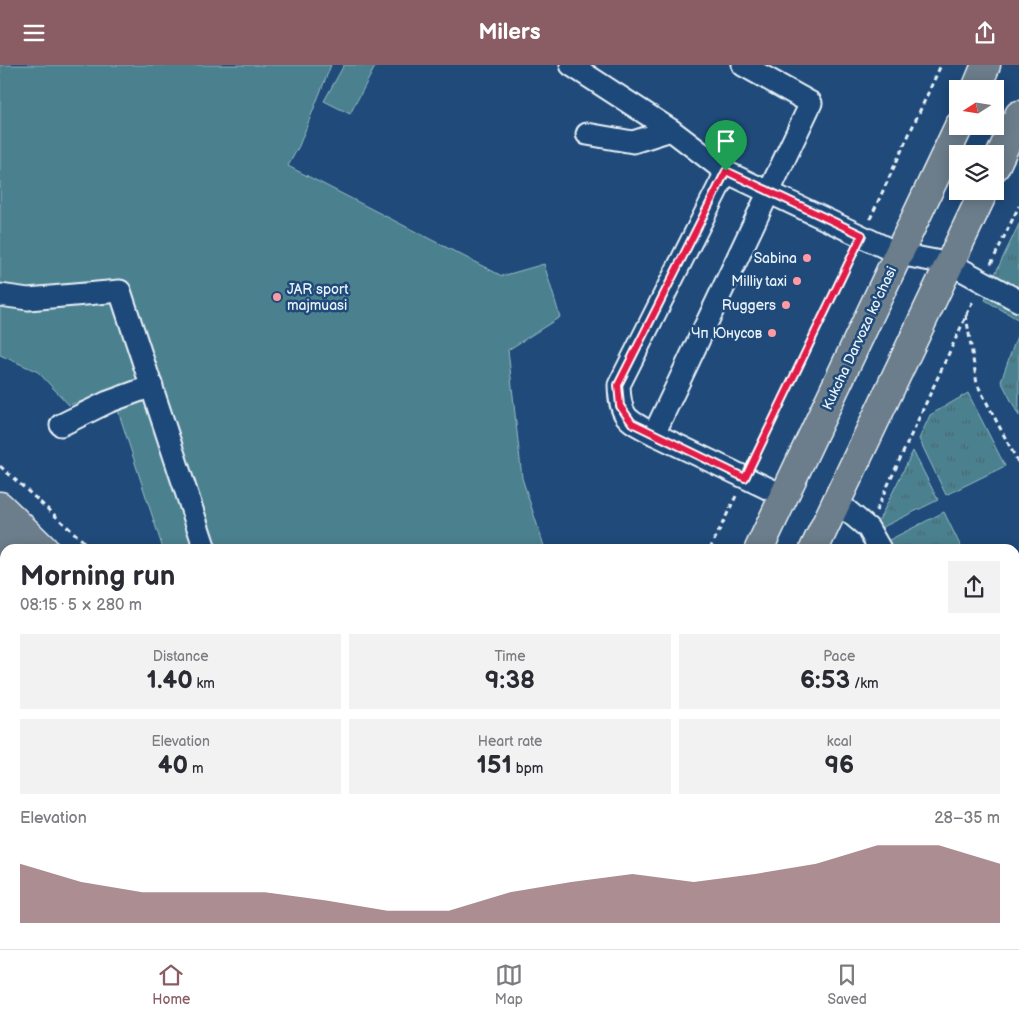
<!DOCTYPE html>
<meta charset="utf-8">
<style>
:root{--surface:#fff;--page:#f2f2f3;--text:#2b2b33;--muted:#7c7c81;--line:#e1e1e2;--accent:#8a5d65}
body{margin:0;font-family:"Balsamiq Sans",sans-serif;background:var(--page);color:var(--text);height:100vh;display:flex;flex-direction:column;font-size:19px;white-space:nowrap}
*{box-sizing:border-box;margin:0}
p{font-size:16px;color:var(--muted)}
.icon{flex:none;width:28px;height:28px;fill:none;stroke:currentColor;stroke-width:2;stroke-linecap:round;stroke-linejoin:round}
.map{position:relative;flex:1;overflow:hidden}
.details{position:absolute;left:0px;top:479px;width:1020px;height:406px;display:flex;flex-direction:column;background:var(--surface);border-radius:15px 15px 0 0;box-shadow:0 2px 12px #0003}
.details>*{flex:none}
.needle{width:32px;rotate:258deg}
.tools{position:absolute;left:949px;top:15px;display:grid;gap:10px}
.tools a{display:grid;place-items:center;width:55px;height:55px;border-radius:0px;background:var(--surface);box-shadow:0 2px 12px #0003;font-size:25px}
.pin{position:absolute;display:grid;place-items:center;width:42px;height:42px;color:#fff;margin:-51px -21px;border-radius:50% 50% 50% 0;rotate:-45deg;box-shadow:0 0 5px #0007}
.pin .icon{rotate:45deg}
.round{display:grid;place-items:center;flex:none;width:52px;height:52px;border-radius:0px;background:var(--page)}
.summary{display:flex;align-items:center;justify-content:space-between;height:85px;padding:0 20px}
h1{font-size:28px;font-weight:700;line-height:38px}
.stats{display:grid;grid-template-columns:repeat(3,1fr);gap:8px;height:85px;padding:5px 20px}
.stats div{display:grid;align-content:center;border-radius:0px;background:var(--page);text-align:center}
.stats b{font-size:25px;font-weight:700}
.stats small{font-size:14px;font-weight:400}
.stats p{font-size:14px}
.chart{height:140px;padding:10px 20px}
.chart p{display:flex;justify-content:space-between}
.chart svg{width:100%;height:90px;margin-top:5px;fill:var(--accent);opacity:.7}
header{display:flex;justify-content:space-between;align-items:center;height:65px;padding:0 20px;background:var(--accent);color:#fff;font-size:22px;font-weight:700}
.dock{display:flex;justify-content:space-around;align-items:center;height:70px;border-top:1px solid var(--line);background:var(--surface);font-size:14px;color:var(--muted)}
.dock a{display:grid;justify-items:center;gap:2px}
.dock .on{color:var(--accent)}
.map>svg:first-child{display:block}
</style>
<header><svg class="icon" aria-label="menu" viewBox="0 0 24 24"><path d="M4 6h16M4 12h16M4 18h16"/></svg>Milers<svg class="icon" aria-label="share" viewBox="0 0 24 24"><path d="M12 15V3M7 8l5-5 5 5M5 13v7h14v-7"/></svg></header>
<div class="map">
<svg width="1019" height="884" viewBox="0 0 1019 884">
<defs>
<pattern id="grass-tufts" width="24" height="20" patternUnits="userSpaceOnUse" patternTransform="scale(1.25)"><rect width="24" height="20" fill="#4b818f"/><path d="M3 7l-1-3M5 7V3M7 7l1-3M15 17l-1-3M17 17v-4M19 17l1-3" fill="none" stroke="#496770"/></pattern>
</defs>
<rect width="100%" height="100%" fill="#1f4a7a"/>
<filter id="ink" filterUnits="userSpaceOnUse"><feTurbulence type="fractalNoise" baseFrequency=".02" numOctaves="2"/><feDisplacementMap in="SourceGraphic" scale="10" xChannelSelector="R" yChannelSelector="G"/><feConvolveMatrix kernelMatrix="1 2 1 2 8 2 1 2 1" color-interpolation-filters="sRGB"/></filter>
<g filter="url(#ink)">
<g fill="url(#grass-tufts)" stroke="#9ab9c4">
<polygon points="1019,159 1019,224 995,209"/>
<polygon points="988,228 1019,246 1019,255 985,235"/>
<polygon points="1019,265 1019,351 1001,316"/>
<polygon points="968,328 1005,401 946,430 919,374 930,350"/>
<polygon points="913,386 938,435 881,463 878,457"/>
<polygon points="944,447 962,484 891,484 887,476"/>
<polygon points="1015,592 1019,600 1019,652 1015,654"/>
<polygon points="1019,667 1019,749 1015,740 1015,669"/>
<polygon points="778,880 808,880 810,884 780,884"/>
</g>
<g fill="#4b818f" stroke="#9ab9c4">
<polygon points="0,0 331,0 299,81 288,101 502,211 544,199 560,252 508,285 522,413 545,484 163,484 112,327 69,340 38,307 0,290"/>
<polygon points="344,0 376,0 350,49 324,36"/>
</g>
<g fill="none" stroke-linecap="round" stroke-linejoin="round">
<g stroke="#e8f1f8" stroke-width="25">
<g id="minor">
<polyline points="571,0 671,65 726,107 899,189 951,199 1019,236"/>
<polyline points="743,0 811,38 654,369 784,431"/>
<polyline points="587,69 633,77 671,65"/>
<polyline points="0,230 28,234 120,226 205,484"/>
<polyline points="61,360 108,337 152,321"/>
<path d="M654,369c-27,-14 -34,-16 -35,-49l107,-213"/>
<polyline points="837,437 868,463 880,484"/>
<polyline points="0,665 5,667"/>
<polyline points="0,686 5,684"/>
<polyline points="0,759 5,757"/>
<polyline points="1015,763 1019,772"/>
<polyline points="1015,795 1019,793"/>
<polyline points="0,863 5,857"/>
<polyline points="157,880 160,884"/>
<polyline points="763,880 765,884"/>
<polyline points="936,880 938,884"/>
<polyline points="486,884 488,880"/>
</g>
</g>
<g stroke="#e8f1f8" stroke-width="31">
<g id="major">
<polyline points="976,24 986,0"/>
<polyline points="995,102 1019,50"/>
<polyline points="0,441 44,484"/>
<polyline points="0,473 11,484"/>
<polyline points="759,484 959,61"/>
<polyline points="814,484 984,126"/>
<polyline points="346,880 350,884"/>
<polyline points="382,880 386,884"/>
<polyline points="566,884 568,880"/>
<polyline points="623,884 625,880"/>
</g>
</g>
<g stroke="#e8f1f8" stroke-width="3" stroke-dasharray="5 4" stroke-linecap="butt">
<polyline points="870,154 941,0"/>
<polyline points="991,199 1019,141"/>
<polyline points="966,250 977,319 1019,399"/>
<polyline points="754,395 853,189"/>
<polyline points="0,401 92,484"/>
<polyline points="876,446 974,234"/>
<polyline points="710,484 737,429"/>
<polyline points="1015,560 1019,558"/>
<polyline points="431,880 435,884"/>
<polyline points="517,884 519,880"/>
<polyline points="669,884 671,880"/>
</g>
<use href="#minor" stroke="#1f4a7a" stroke-width="21"/>
<use href="#major" stroke="#6c7d8b" stroke-width="28"/>
</g>
</g>
<g fill="none" stroke-linecap="round" stroke-linejoin="round" filter="url(#ink)">
<g stroke="#fff" stroke-width="10">
<polygon id="route" points="726,106 862,170 745,413 632,358 620,341 618,320"/>
</g>
<use href="#route" stroke="#e11d48" stroke-width="6"/>
</g>
<g fill="#ff9aa2" stroke="#1f4a7a" stroke-width="2">
<circle cx="807" cy="193" r="5"/>
<circle cx="797" cy="216" r="5"/>
<circle cx="277" cy="232" r="5"/>
<circle cx="786" cy="240" r="5"/>
<circle cx="772" cy="268" r="5"/>
</g>
<g text-anchor="middle" stroke-width="5" stroke-linejoin="round" paint-order="stroke">
<g font-size="14" fill="#e8f1f8" stroke="#1f4a7a" text-anchor="end">
<text x="797" y="198">Sabina</text>
<text x="787" y="221">Milliy taxi</text>
<text x="287" y="229" text-anchor="start">JAR sport<tspan x="287" dy="16">majmuasi</tspan></text>
<text x="776" y="245">Ruggers</text>
<text x="762" y="273">Чп Юнусов</text>
</g>
<g font-size="14" fill="#e8f1f8" stroke="#1f4a7a">
<text transform="translate(859 273) rotate(-65)" y="5">Kukcha Darvoza ko'chasi</text>
</g>
</g>
</svg>
<div class="tools">
<a><svg class="needle" viewBox="-14 -14 28 28"><path d="M0-13l5 13h-10z" fill="#e53935"/><path d="M0 13l5-13h-10z" fill="#7c7c81"/></svg></a>
<a><svg class="icon" aria-label="layers" viewBox="0 0 24 24"><path d="M12 4l9 5-9 5-9-5zM3 14l9 5 9-5"/></svg></a>
</div>
<div class="pin" style="left:726px;top:106px;background:#1e9e55"><svg class="icon" aria-label="arrive" viewBox="0 0 24 24"><path d="M6 21V4h12l-3 4 3 4H6"/></svg></div>
<section class="details">
<div class="summary"><div><h1>Morning run</h1><p>08:15 · 5 × 280 m</p></div><a class="round"><svg class="icon" aria-label="share" viewBox="0 0 24 24"><path d="M12 15V3M7 8l5-5 5 5M5 13v7h14v-7"/></svg></a></div>
<div class="stats">
<div><p>Distance</p><b>1.40<small> km</small></b></div>
<div><p>Time</p><b>9:38</b></div>
<div><p>Pace</p><b>6:53<small> /km</small></b></div>
</div>
<div class="stats">
<div><p>Elevation</p><b>40<small> m</small></b></div>
<div><p>Heart rate</p><b>151<small> bpm</small></b></div>
<div><p>kcal</p><b>96</b></div>
</div>
<div class="chart"><p><span>Elevation</span>28–35 m</p>
<svg viewBox="0 0 160 44" preserveAspectRatio="none"><path d="M0 44V15L10 24L20 29L30 29L40 29L50 33L60 38L70 38L80 29L90 24L100 20L110 24L120 20L130 15L140 6L150 6L160 15V44z"/></svg>
</div>
</section>
</div>
<nav class="dock">
<a class="on"><svg class="icon" aria-label="home" viewBox="0 0 24 24"><path d="M3 11l9-7 9 7M6 9v11h12V9"/></svg>Home</a>
<a><svg class="icon" aria-label="map" viewBox="0 0 24 24"><path d="M3 6l6-2 6 2 6-2v14l-6 2-6-2-6 2zM9 4v14M15 6v14"/></svg>Map</a>
<a><svg class="icon" aria-label="saved" viewBox="0 0 24 24"><path d="M7 4h10v16l-5-4-5 4z"/></svg>Saved</a>
</nav>
